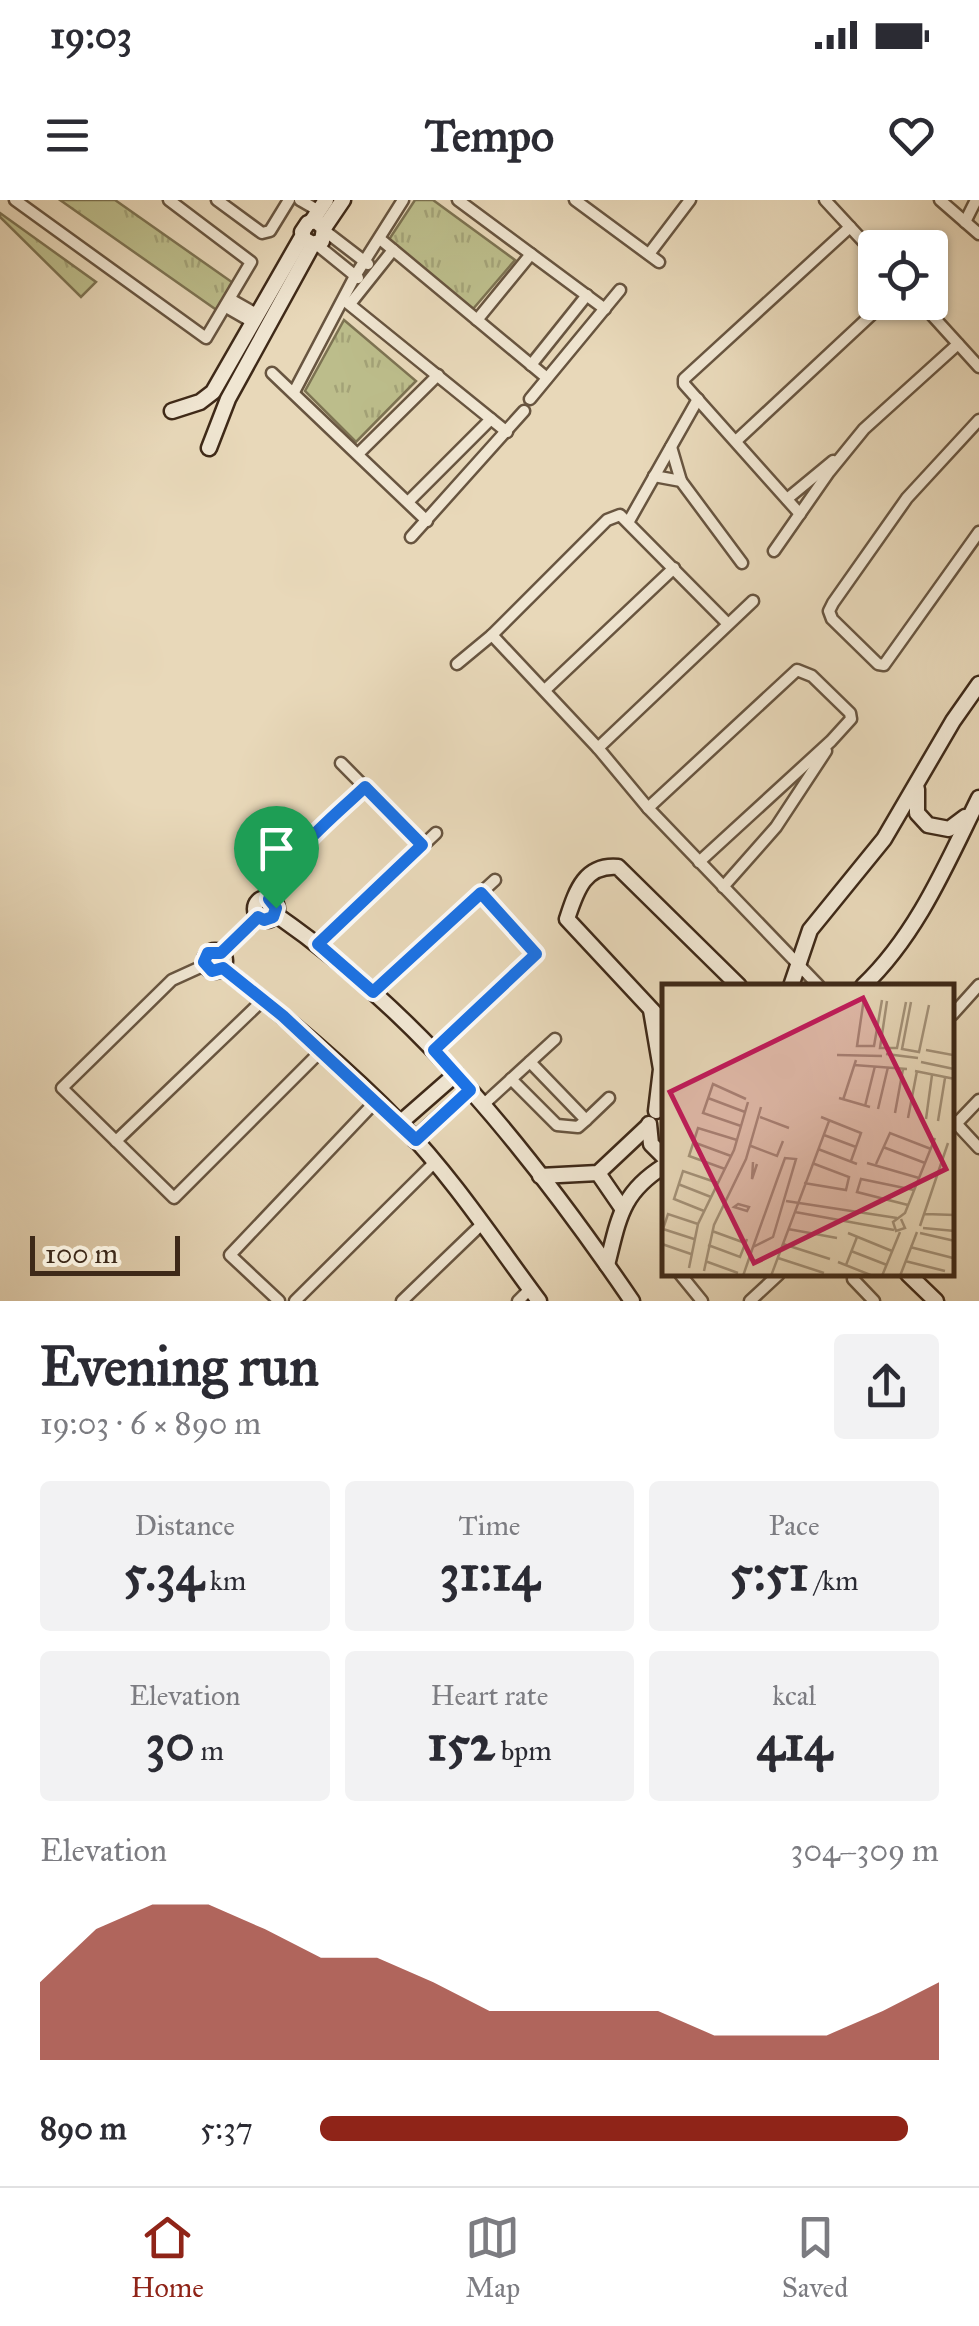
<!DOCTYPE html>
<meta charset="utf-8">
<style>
:root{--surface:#fff;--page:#f2f2f3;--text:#2b2b33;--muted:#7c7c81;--line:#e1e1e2;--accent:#8f2418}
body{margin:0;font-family:"IM FELL Great Primer",serif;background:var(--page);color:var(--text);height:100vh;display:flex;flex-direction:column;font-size:38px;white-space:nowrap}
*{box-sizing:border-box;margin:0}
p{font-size:32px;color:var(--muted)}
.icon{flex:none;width:55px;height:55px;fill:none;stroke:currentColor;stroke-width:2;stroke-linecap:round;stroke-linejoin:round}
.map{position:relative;height:1101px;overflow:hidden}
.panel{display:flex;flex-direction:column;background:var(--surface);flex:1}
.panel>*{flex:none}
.controls{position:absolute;left:858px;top:30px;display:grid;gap:20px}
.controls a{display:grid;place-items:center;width:90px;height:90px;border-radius:10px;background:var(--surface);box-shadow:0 2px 8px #0004;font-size:50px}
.scale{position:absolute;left:30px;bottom:25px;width:150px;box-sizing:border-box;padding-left:10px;border:5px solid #3e2918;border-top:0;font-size:28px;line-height:35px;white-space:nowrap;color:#3e2918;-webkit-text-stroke:8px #f0e6d2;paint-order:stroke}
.pin{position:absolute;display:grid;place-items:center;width:85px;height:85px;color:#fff;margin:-102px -42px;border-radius:50% 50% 50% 0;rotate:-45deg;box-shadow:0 0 10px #0007}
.pin .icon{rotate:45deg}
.round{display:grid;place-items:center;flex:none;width:105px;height:105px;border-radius:10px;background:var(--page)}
.head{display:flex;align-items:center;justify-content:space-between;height:170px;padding:0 40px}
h1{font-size:55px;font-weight:800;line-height:75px}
.figures{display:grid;grid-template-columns:repeat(3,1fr);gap:15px;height:170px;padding:10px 40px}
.figures div{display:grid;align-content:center;border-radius:10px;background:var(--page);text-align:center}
.figures b{font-size:50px;font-weight:800}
.figures small{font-size:28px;font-weight:400}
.figures p{font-size:28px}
.chart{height:280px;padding:20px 40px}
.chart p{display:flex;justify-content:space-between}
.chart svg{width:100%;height:180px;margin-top:10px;fill:var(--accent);opacity:.7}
ul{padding:0 40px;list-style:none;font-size:32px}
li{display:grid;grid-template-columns:160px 120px 1fr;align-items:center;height:75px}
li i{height:25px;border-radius:12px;background:var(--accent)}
.status{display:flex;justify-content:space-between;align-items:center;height:70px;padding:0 50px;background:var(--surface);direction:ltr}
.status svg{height:28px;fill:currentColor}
header{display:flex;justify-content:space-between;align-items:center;height:130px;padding:0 40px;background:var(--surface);font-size:45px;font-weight:800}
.tabs{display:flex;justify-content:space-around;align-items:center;height:140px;border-top:2px solid var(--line);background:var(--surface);font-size:28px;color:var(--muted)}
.tabs a{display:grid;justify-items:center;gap:5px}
.tabs .current{color:var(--accent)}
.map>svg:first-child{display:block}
</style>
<div class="status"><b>19:03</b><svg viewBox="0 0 49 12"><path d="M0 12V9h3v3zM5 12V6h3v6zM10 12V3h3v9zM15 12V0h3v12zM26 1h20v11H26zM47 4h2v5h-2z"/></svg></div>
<header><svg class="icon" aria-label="menu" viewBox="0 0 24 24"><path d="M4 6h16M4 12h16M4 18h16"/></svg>Tempo<svg class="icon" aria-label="heart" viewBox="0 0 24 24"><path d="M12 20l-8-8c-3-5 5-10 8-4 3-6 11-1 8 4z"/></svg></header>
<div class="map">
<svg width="979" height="1101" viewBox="0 0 979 1101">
<defs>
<pattern id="grass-tufts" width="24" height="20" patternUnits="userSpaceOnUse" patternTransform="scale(2.5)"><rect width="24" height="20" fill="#bcbd8b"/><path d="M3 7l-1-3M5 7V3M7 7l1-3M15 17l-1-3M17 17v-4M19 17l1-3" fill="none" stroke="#a3a277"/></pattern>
</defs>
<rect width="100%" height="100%" fill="#e8d8b9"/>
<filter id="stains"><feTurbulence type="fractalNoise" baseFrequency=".002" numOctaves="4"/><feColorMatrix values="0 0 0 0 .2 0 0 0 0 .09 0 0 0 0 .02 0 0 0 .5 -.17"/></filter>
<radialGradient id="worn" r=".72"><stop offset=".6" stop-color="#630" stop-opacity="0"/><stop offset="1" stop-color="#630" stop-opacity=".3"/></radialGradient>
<g fill="url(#grass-tufts)" stroke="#7d7352" stroke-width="2.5">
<polygon points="60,0 115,0 236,85 218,111"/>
<polygon points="415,0 433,0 515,60 473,109 388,41"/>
<polygon points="0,13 96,82 81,97 0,17"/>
<polygon points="344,120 416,181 356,242 305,191"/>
</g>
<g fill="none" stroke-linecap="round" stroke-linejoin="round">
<g stroke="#685540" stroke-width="15">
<g id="street">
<polyline points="15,0 206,138 251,62 169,0"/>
<polyline points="217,0 262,33 270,31 289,0"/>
<polyline points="300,0 319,11"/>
<polyline points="458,0 605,109"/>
<polyline points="575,0 659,62"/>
<polyline points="825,0 875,54"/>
<polyline points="940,0 979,34"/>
<polyline points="965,22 976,0"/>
<polyline points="325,31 368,64"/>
<polyline points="380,39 547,178"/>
<polyline points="316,44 358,78"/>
<polyline points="649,54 690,0"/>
<polyline points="230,99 258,115"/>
<polyline points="344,100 507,232"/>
<polyline points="920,102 979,167"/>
<polyline points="350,104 393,50"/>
<polyline points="226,107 254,123"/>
<polyline points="477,120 531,54"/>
<polyline points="531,165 587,95"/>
<polyline points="272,173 427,321"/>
<polyline points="294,192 355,76 403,0"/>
<polyline points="530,199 620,90"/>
<polyline points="979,220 907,298 833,403 829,411 832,419 878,464 884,465 979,332"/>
<polyline points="736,241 885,102"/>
<polyline points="671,247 681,281"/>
<polyline points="358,254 438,175"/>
<polyline points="654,276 681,281 742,363"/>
<polyline points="787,299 833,261"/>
<polyline points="408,302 491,219"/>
<polyline points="800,314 684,184 684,179 850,27"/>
<polyline points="629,321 698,199"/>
<polyline points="411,337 524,211"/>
<polyline points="774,351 829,272 864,229 958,144"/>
<polyline points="492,435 598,548 648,608 819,786"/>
<polyline points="457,464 492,435 607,320 620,315 728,424"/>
<polyline points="545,490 674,368"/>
<polyline points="598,548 753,401"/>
<polyline points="341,563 422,645"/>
<polyline points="648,608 797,470 812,476 850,513 851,519 831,541 699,662"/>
<polyline points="723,687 776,627 826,551"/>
<path d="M269,699c19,-47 59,-77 96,-112"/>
<polyline points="319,744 436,633"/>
<polyline points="205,765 172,780 62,888 174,998 321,851"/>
<polyline points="373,792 495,680"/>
<polyline points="952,815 979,785"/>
<polyline points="433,850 536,755 481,693"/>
<polyline points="511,879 557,925 578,927 586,920 530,862"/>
<polyline points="484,904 555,839"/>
<polyline points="952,919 979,948"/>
<polyline points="586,920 609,898"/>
<polyline points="956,924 979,900"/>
<polyline points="116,941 263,800"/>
<polyline points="680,1074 702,1101"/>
<polyline points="853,1079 874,1101"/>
<polyline points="279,1101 230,1055 376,901"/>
<polyline points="295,1101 434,963"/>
<polyline points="402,1101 482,1024"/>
<polyline points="518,1101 530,1089"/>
<polyline points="750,1101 779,1074"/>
</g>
</g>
<g stroke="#3e2918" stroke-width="19">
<g id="secondary">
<polyline points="312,21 326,0"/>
<polyline points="324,28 316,21 308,23 302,32 304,39 313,44 322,41 324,28 343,0"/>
<polyline points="172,211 200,202 213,192 303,35"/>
<polyline points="209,248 228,199 313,44"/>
<polyline points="917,589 917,613 928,625 949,629 965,617"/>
<circle cx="266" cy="709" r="11"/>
<path d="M275,714c146,101 258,242 357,387"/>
<circle cx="215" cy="761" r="10"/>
<polyline points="221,753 258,717"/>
<path d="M223,768c62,49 124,100 179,157 51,53 93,117 137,176"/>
<polyline points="791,786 810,730 884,639 953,521 979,484"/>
<path d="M863,786c54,-51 84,-123 116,-188"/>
<polyline points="651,810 661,869 656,911"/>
<path d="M664,823l-97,-104c9,-27 17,-55 51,-52l121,119"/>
<polyline points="400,923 456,874"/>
<polyline points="649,924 651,944 664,957"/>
<polyline points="415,940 470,890"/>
<polyline points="598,973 622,1008"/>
<polyline points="540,976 598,973 648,926"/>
<path d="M607,1065c12,-47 14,-72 57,-99"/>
<polyline points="908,1074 936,1101"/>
</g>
</g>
<use href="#street" stroke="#f0e6d2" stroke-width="10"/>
<use href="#secondary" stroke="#f0e6d2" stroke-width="14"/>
</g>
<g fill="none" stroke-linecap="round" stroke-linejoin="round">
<g stroke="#fff" stroke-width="20">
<path id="route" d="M365,587l57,58 -104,99 55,48 108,-99 55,61 -102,96 36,40 -54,50 -133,-124 -60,-48 -11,3 -8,-9 4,-9h13l37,-36 6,3 9,-3 3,-9 -7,-9c19,-47 59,-77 96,-112z"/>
</g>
<use href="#route" stroke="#1a73e8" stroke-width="12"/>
</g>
<g transform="translate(662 784)">
<rect width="292" height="292" fill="#e8d8b9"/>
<path fill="none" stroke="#a49279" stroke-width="2.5" d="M202,14l-7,48h17l8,-46M225,17l-7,47h17l9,-46M249,18l-9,47 17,3 10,-47M264,66l27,5v10M224,70l32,4M175,71l45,1M259,78l33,7M192,81l53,4M253,87l40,8M46,114l37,14M177,114l31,9M181,116l13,-40M203,122l10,-40M216,125l10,-42M233,129l8,-44M98,133l29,11M159,133l40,16 -10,28M246,134l9,-47M264,135l6,-44M276,137l7,-43M79,142l-38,-13 10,-29 33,15M162,151l32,12M31,158l38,14M89,162l26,10 6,-15M221,163l42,16M156,165l39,15M91,178l-1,17 5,-15M205,179l52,15M214,180l14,-31 41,16M63,185l-36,-13 9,-28 39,12M142,199l42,7 3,-13 -37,-14M16,200l33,13M124,217l111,17M76,220l11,3 -2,4 -13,-4zM246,221l-51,-13 4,-13 53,11M42,227l-30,-12 9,-28 35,12M133,228l99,18M263,230l30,1M239,235l4,9 -9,3 -3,-9 12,-9 30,-75M258,242l28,-83M261,244l32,3M1,245l31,10M126,245l49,9M50,247l33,12M0,248l6,-18 30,10M186,249l44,18M258,249l35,8M0,260l29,10M121,260l47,15M46,261l32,12 7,-18M248,263l43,11M189,267l36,14M116,274l46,15M43,277l33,12M243,277l40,10M176,278l35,14M184,281l11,-28M27,284l9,-44 36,-74 14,-48M42,287l10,-46 32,-66 15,-52M81,292l10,-29 24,-67 8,-22 11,1 -23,78 -20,10M109,292l58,-155M220,292l18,-44M238,292l17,-44"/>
<path fill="#c2185b" fill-opacity="0.15" stroke="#c2185b" stroke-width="5" d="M201,14l83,171 -192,94 -84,-171z"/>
<rect width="292" height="292" fill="none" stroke="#3e2918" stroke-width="5"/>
</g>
<rect width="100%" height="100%" filter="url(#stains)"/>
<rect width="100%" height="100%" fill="url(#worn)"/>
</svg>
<div class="controls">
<a><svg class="icon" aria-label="locate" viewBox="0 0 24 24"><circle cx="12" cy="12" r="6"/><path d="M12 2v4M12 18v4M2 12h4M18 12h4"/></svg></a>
</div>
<div class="scale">100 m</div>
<div class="pin" style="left:276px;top:708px;background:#1e9e55"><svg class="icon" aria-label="arrive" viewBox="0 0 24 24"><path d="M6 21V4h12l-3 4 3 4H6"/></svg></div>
</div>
<section class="panel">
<div class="head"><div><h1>Evening run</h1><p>19:03 · 6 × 890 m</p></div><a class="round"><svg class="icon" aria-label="share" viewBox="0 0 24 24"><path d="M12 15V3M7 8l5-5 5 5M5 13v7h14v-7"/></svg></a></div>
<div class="figures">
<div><p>Distance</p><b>5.34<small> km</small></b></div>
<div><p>Time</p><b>31:14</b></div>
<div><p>Pace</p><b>5:51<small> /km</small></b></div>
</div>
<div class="figures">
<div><p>Elevation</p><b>30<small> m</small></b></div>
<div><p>Heart rate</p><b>152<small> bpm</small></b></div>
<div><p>kcal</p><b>414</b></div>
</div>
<div class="chart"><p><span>Elevation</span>304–309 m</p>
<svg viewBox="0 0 160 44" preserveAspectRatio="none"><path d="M0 44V25L10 12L20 6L30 6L40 12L50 19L60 19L70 25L80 32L90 32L100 32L110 32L120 38L130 38L140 38L150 32L160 25V44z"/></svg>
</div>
<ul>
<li><b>890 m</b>5:37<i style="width:95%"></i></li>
</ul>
</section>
<nav class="tabs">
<a class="current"><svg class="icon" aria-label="home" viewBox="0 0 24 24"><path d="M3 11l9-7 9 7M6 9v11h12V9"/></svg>Home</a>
<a><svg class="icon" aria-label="map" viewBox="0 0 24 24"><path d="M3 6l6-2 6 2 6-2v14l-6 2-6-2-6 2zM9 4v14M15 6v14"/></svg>Map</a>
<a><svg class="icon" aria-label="saved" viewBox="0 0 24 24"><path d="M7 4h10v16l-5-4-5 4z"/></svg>Saved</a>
</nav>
